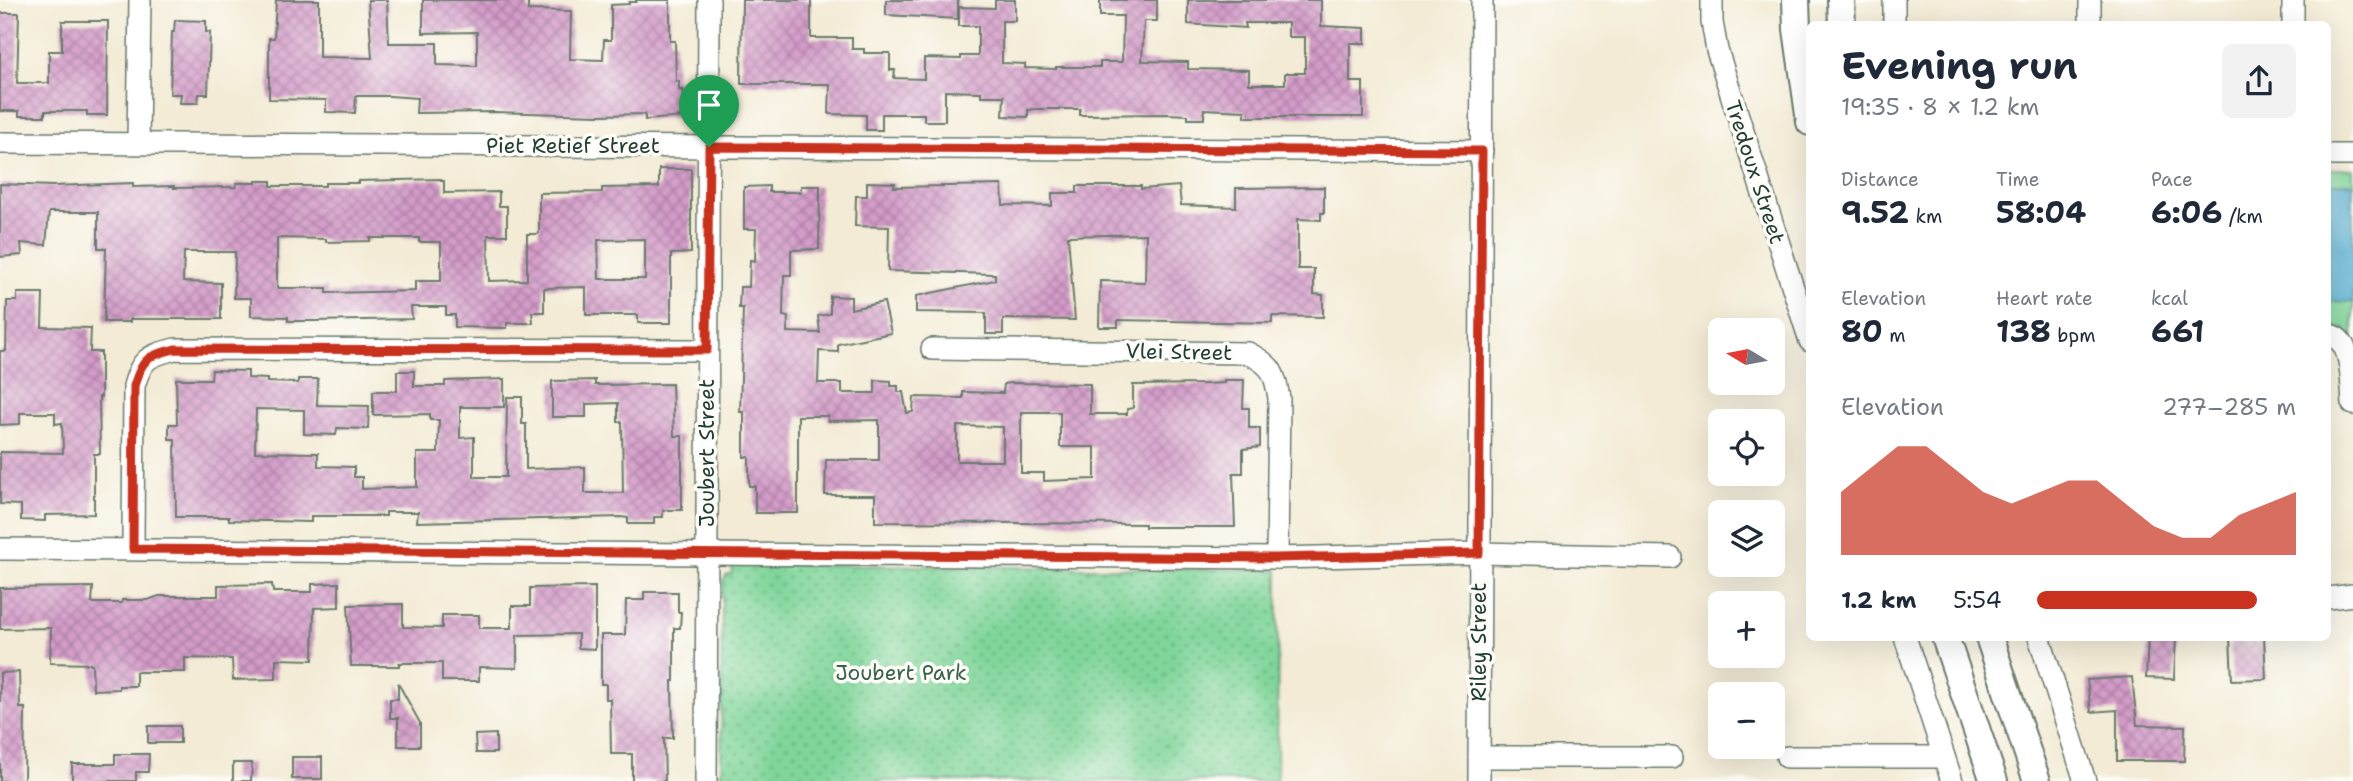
<!DOCTYPE html>
<meta charset="utf-8">
<style>
:root{--surface:#fff;--page:#f2f2f3;--text:#1f2937;--muted:#747a83;--accent:#c8321e}
body{margin:0;font-family:"Shantell Sans",sans-serif;background:var(--page);color:var(--text);height:100vh;display:flex;flex-direction:column;font-size:26px;white-space:nowrap}
*{box-sizing:border-box;margin:0}
p{font-size:23px;color:var(--muted)}
.icon{flex:none;width:38px;height:38px;fill:none;stroke:currentColor;stroke-width:2;stroke-linecap:round;stroke-linejoin:round}
.map{position:relative;flex:1;overflow:hidden}
.side{position:absolute;left:1806px;top:21px;width:525px;height:620px;display:flex;flex-direction:column;background:var(--surface);border-radius:10px;box-shadow:0 7px 28px #0002}
.side>*{flex:none}
.needle{width:46px;rotate:280deg}
.buttons{position:absolute;left:1708px;top:318px;display:grid;gap:14px}
.buttons a{display:grid;place-items:center;width:77px;height:77px;border-radius:10px;background:var(--surface);box-shadow:0 7px 28px #0002;font-size:35px}
.pin{position:absolute;display:grid;place-items:center;width:60px;height:60px;color:#fff;margin:-72px -30px;border-radius:50% 50% 50% 0;rotate:-45deg;box-shadow:0 0 7px #0007}
.pin .icon{rotate:45deg}
.round{display:grid;place-items:center;flex:none;width:74px;height:74px;border-radius:10px;background:var(--page)}
.overview{display:flex;align-items:center;justify-content:space-between;height:119px;padding:0 35px}
h1{font-size:38px;font-weight:700;line-height:52px}
.stats{display:grid;grid-template-columns:repeat(3,1fr);gap:10px;height:119px;padding:7px 35px}
.stats div{display:grid;align-content:center}
.stats b{font-size:30px;font-weight:700}
.stats small{font-size:19px;font-weight:400}
.stats p{font-size:19px}
.chart{height:196px;padding:14px 35px}
.chart p{display:flex;justify-content:space-between}
.chart svg{width:100%;height:126px;margin-top:7px;fill:var(--accent);opacity:.7}
ul{padding:0 35px;list-style:none;font-size:23px}
li{display:grid;grid-template-columns:112px 84px 1fr;align-items:center;height:52px}
li i{height:18px;border-radius:9px;background:var(--accent)}
.map>svg:first-child{display:block}
</style>
<div class="map">
<svg width="2353" height="781" viewBox="0 0 2353 781">
<defs>
<pattern id="park-dots" width="8" height="8" patternUnits="userSpaceOnUse" patternTransform="scale(1.75)"><rect width="8" height="8" fill="#7fd59a"/><path d="M2 2h.1M6 6h.1" fill="none" stroke="#67ae7e" stroke-width="1.8" stroke-linecap="round"/></pattern>
<pattern id="building-cross-hatch" width="8" height="8" patternUnits="userSpaceOnUse" patternTransform="scale(1.75)"><rect width="8" height="8" fill="#d49bc9"/><path d="M0 0l8 8M0 8l8-8" fill="none" stroke="#ab80a4"/></pattern>
</defs>
<rect width="100%" height="100%" fill="#fdfcf7"/>
<filter id="ink" filterUnits="userSpaceOnUse"><feTurbulence type="fractalNoise" baseFrequency=".0143" numOctaves="2"/><feDisplacementMap in="SourceGraphic" scale="14" xChannelSelector="R" yChannelSelector="G"/><feConvolveMatrix kernelMatrix="1 2 1 2 8 2 1 2 1" color-interpolation-filters="sRGB"/></filter>
<filter id="wash" filterUnits="userSpaceOnUse"><feTurbulence type="fractalNoise" baseFrequency=".00686" numOctaves="4" result="noise"/><feDisplacementMap in="SourceGraphic" scale="28" xChannelSelector="R" yChannelSelector="G"/><feGaussianBlur stdDeviation="1.57" result="paint"/><feColorMatrix in="noise" values="0 0 0 0 0 0 0 0 0 0 0 0 0 0 0 0 0 1.4 0 .05"/><feComposite in="paint" operator="in"/></filter>
<g filter="url(#wash)">
<rect width="100%" height="100%" fill="#f3ebd5"/>
<polygon fill="#7fd59a" stroke="#4f8967" stroke-width="2" points="2328,169 2353,169 2353,337 2343,329 2328,326"/>
<polygon fill="url(#park-dots)" stroke="#4f8967" stroke-width="2" points="732,564 1278,570 1277,781 721,781 722,583 726,576 732,573"/>
<polygon fill="#54aed2" stroke="#3a7683" stroke-width="2" points="2328,183 2353,183 2353,302 2328,301"/>
<g id="blocks">
<g fill="url(#building-cross-hatch)" fill-rule="evenodd">
<polygon points="276,0 319,0 319,57 372,58 368,0 387,0 389,43 437,43 437,65 477,66 477,32 423,33 423,0 528,0 528,10 571,11 570,59 603,60 604,40 611,40 611,5 629,4 629,2 636,2 636,0 670,0 670,41 675,41 676,81 679,81 679,90 683,90 683,117 645,120 645,114 600,115 495,112 416,113 417,98 390,96 356,96 355,113 326,112 326,100 269,99 269,38 274,38"/>
<polygon points="742,0 811,0 811,38 852,38 852,49 864,49 864,53 890,53 890,70 895,70 894,78 924,79 924,58 961,59 961,56 978,56 978,26 959,26 959,7 995,8 995,0 1015,0 1015,21 1002,21 1002,63 1025,64 1025,68 1056,69 1056,67 1100,67 1100,62 1122,62 1123,16 1100,16 1100,0 1157,0 1157,21 1144,21 1142,61 1188,62 1188,69 1249,70 1249,84 1285,84 1285,73 1305,73 1305,37 1288,37 1288,23 1245,23 1246,28 1188,24 1188,0 1321,0 1321,26 1365,28 1365,43 1350,43 1350,82 1363,82 1363,117 1245,117 1245,111 1204,109 1204,119 1188,119 1188,115 1168,114 1080,115 1080,109 1036,109 1028,110 1028,117 1003,116 1004,96 981,96 981,92 945,91 945,121 924,121 924,114 882,114 882,130 866,130 866,115 829,114 830,84 741,84"/>
<polygon points="886,0 958,0 958,19 886,15"/>
<polygon points="0,13 19,13 17,83 49,83 49,51 62,51 62,21 108,21 107,115 87,115 87,111 45,111 45,116 19,116 19,111 0,111"/>
<polygon points="175,20 206,21 206,32 210,32 208,94 199,94 198,103 180,103 181,94 170,94 172,32 174,32"/>
<path d="M659,169h32v84l-20,1v69h-33v-8h-52v-28l-42,1v24h-12l1,11h-26v5l-52,-1v-12h-9v-8h-35l1,12 -99,2h-25v-4l-37,-1v-18h-17l1,-46h-51l-1,30 38,1v36h-91v3h-26l2,-74h-8v-36h-49l-3,33 -25,-2 1,12 -22,2v-73l52,2 81,-3v4l41,-1v2l62,-1v-4h20v-2h15v5h54v-3h33v-2l83,-2v2h3v12l55,-1v14h8v29h-19l1,46 38,-1v-46h11l1,-2v-39l63,-1v-4l57,-1zM277,238l49,1v3l44,-1v-3h49v4h22v39h-26v10l-88,2v-5h-50zM645,239v40h-46l-1,-39z"/>
<polygon points="867,182 895,183 894,187 1002,185 1003,205 1052,206 1052,193 1077,193 1077,186 1141,186 1141,189 1179,186 1181,205 1236,207 1236,188 1324,187 1324,213 1321,213 1321,220 1298,219 1298,269 1314,269 1314,294 1323,295 1323,317 1272,316 1272,323 1118,320 1118,327 1099,327 1100,281 1145,282 1146,234 1068,236 1075,320 1003,319 1003,334 986,334 986,313 916,312 916,296 995,280 995,274 888,271 889,227 855,226 856,196 867,196"/>
<path d="M769,186v6h32v-6h19l-1,63 -28,1v25h-7l-1,41 5,1 -1,15 33,1 -2,-17 12,-2v-18l21,1v12l33,-7 7,31 -53,11v8l-19,-1 -1,32h24v10h33v-13l16,1v5h7v6h5l4,21 6,-1 1,-15 49,1v-6l40,1 1,-9 7,-1 79,1v30h37v-5l6,-1v-23l72,-1 19,-1v-3h20l-1,28h6v20h11v19l-17,2v24h-10l2,54h-90v-3l-270,-2v-27h-50l1,-35h53v-40l-51,1v-5h-30v97h-43v-27h-6v-29h-5v-45h-4l3,-104h-4l1,-21h9l1,-27 5,1 1,-32h-12v-42zM1021,412h39v35h35v32l-51,2v-8h-23zM957,426l46,1v34h-46z"/>
<polygon points="17,293 43,293 42,327 91,328 90,352 101,352 101,397 99,397 100,454 94,454 94,514 45,515 45,521 21,520 21,505 0,504 0,452 63,453 62,423 55,424 55,413 20,413 20,424 0,425 0,351 6,351 7,301 17,301"/>
<polygon points="212,370 248,371 248,378 267,379 267,382 298,383 298,379 318,379 317,405 369,406 368,429 337,428 336,435 304,434 304,410 256,409 255,452 318,453 318,466 354,467 354,477 362,477 362,489 417,487 417,453 438,453 439,420 430,420 430,414 373,415 373,391 397,391 397,371 414,371 414,386 445,386 445,381 504,379 504,407 460,407 460,438 474,437 474,477 506,477 507,397 522,397 522,424 526,424 526,469 585,467 585,493 623,493 622,422 618,422 618,403 586,404 586,417 552,417 552,381 595,380 595,385 672,384 674,436 682,436 682,510 663,510 663,517 654,517 654,524 628,524 628,518 621,517 417,522 418,512 386,512 386,516 311,516 311,522 229,520 229,517 176,517 175,439 169,439 169,424 177,424 176,379 211,379"/>
<polygon points="339,583 339,607 314,608 313,660 276,659 276,679 233,680 232,659 185,658 185,672 136,672 136,686 119,686 119,689 93,690 92,664 50,663 51,628 0,629 0,588 93,587 92,603 122,603 122,600 148,600 159,596 218,596 218,585 272,584 273,592 312,592 312,584"/>
<polygon points="595,587 595,649 578,648 578,634 517,635 517,668 479,667 479,681 442,681 442,663 399,663 399,666 351,666 348,605 403,604 403,627 442,628 442,615 479,615 479,628 512,628 512,606 530,606 530,588"/>
<polygon points="644,592 678,592 678,612 681,612 680,628 674,628 674,681 672,681 673,738 664,738 665,781 632,781 632,754 611,754 610,699 606,699 606,684 601,684 601,635 625,635 626,600 644,600"/>
<polygon points="2148,637 2176,637 2174,679 2146,678"/>
<polygon points="2230,637 2264,637 2266,679 2232,680"/>
<polygon points="19,672 20,708 25,708 24,781 0,781 0,673"/>
<polygon points="2132,677 2137,725 2185,726 2184,761 2117,761 2117,710 2091,712 2087,680"/>
<polygon points="398,683 420,723 420,746 398,746 398,718 390,718 390,699 398,699"/>
<rect x="148" y="726" width="32" height="17"/>
<polygon points="496,734 496,753 476,753 475,735"/>
<polygon points="115,754 149,754 148,772 136,772 136,781 72,781 72,764 115,764"/>
<rect x="292" y="757" width="30" height="22"/>
<polygon points="233,763 252,763 251,781 233,781"/>
</g>
</g>
</g>
<g filter="url(#ink)">
<use href="#blocks" fill-opacity="0" stroke="#697a6c" stroke-width="2"/>
<g fill="none" stroke-linecap="round" stroke-linejoin="round">
<g stroke="#697a6c" stroke-width="24">
<g id="minor">
<polyline points="1712,0 1712,22 1717,50 1810,341"/>
<polyline points="1894,24 1894,0"/>
<polyline points="2090,24 2090,0"/>
<polyline points="2293,24 2293,0"/>
<polyline points="0,143 1482,151"/>
<polyline points="138,143 140,0"/>
<polyline points="2328,155 2353,155"/>
<path d="M2328,335c25,2 23,47 25,69"/>
<path d="M932,349l316,4c24,12 27,20 31,45l-2,160"/>
<polyline points="0,549 1277,558 1479,553 1670,557"/>
<path d="M133,549l1,-163c8,-28 14,-30 41,-37l532,1"/>
<polyline points="2328,598 2353,595"/>
<polyline points="1905,637 1952,781"/>
<polyline points="2039,637 2085,781"/>
<polyline points="1479,757 1672,757"/>
<polyline points="1787,757 1944,757"/>
<polyline points="706,781 709,0"/>
<polyline points="1479,781 1482,0"/>
</g>
</g>
<g stroke="#697a6c" stroke-width="30">
<g id="major">
<polyline points="1796,0 1797,29 1810,122"/>
<polyline points="1841,0 1842,24"/>
<polyline points="1945,637 1994,781"/>
<polyline points="1989,637 2037,781"/>
</g>
</g>
<use href="#minor" stroke="#fff" stroke-width="21"/>
<use href="#major" stroke="#fff" stroke-width="26"/>
</g>
</g>
<g fill="none" stroke-linecap="round" stroke-linejoin="round" filter="url(#ink)">
<g stroke="#fff" stroke-width="14">
<path id="route" d="M709,147l773,4 -3,402 -202,5 -1144,-9 1,-163c8,-28 14,-30 41,-37l532,1z"/>
</g>
<use href="#route" stroke="#c8321e" stroke-width="9"/>
</g>
<g text-anchor="middle" stroke-width="7" stroke-linejoin="round" paint-order="stroke">
<g font-size="21" fill="#1f3d34" stroke="#fdfcf7">
<text x="573" y="153">Piet Retief Street</text>
<text transform="translate(1755 172) rotate(72)" y="7">Tredoux Street</text>
<text transform="translate(1179 352) rotate(1)" y="7">Vlei Street</text>
<text transform="translate(707 453) rotate(-90)" y="7">Joubert Street</text>
<text transform="translate(1479 642) rotate(-90)" y="7">Riley Street</text>
</g>
<g font-size="21" fill="#37634e" stroke="#fdfcf7">
<text x="901" y="680">Joubert Park</text>
</g>
</g>
</svg>
<div class="buttons">
<a><svg class="needle" viewBox="-14 -14 28 28"><path d="M0-13l5 13h-10z" fill="#e53935"/><path d="M0 13l5-13h-10z" fill="#747a83"/></svg></a>
<a><svg class="icon" aria-label="locate" viewBox="0 0 24 24"><circle cx="12" cy="12" r="6"/><path d="M12 2v4M12 18v4M2 12h4M18 12h4"/></svg></a>
<a><svg class="icon" aria-label="layers" viewBox="0 0 24 24"><path d="M12 4l9 5-9 5-9-5zM3 14l9 5 9-5"/></svg></a>
<a>+</a>
<a>−</a>
</div>
<div class="pin" style="left:709px;top:147px;background:#1e9e55"><svg class="icon" aria-label="arrive" viewBox="0 0 24 24"><path d="M6 21V4h12l-3 4 3 4H6"/></svg></div>
<section class="side">
<div class="overview"><div><h1>Evening run</h1><p>19:35 · 8 × 1.2 km</p></div><a class="round"><svg class="icon" aria-label="share" viewBox="0 0 24 24"><path d="M12 15V3M7 8l5-5 5 5M5 13v7h14v-7"/></svg></a></div>
<div class="stats">
<div><p>Distance</p><b>9.52<small> km</small></b></div>
<div><p>Time</p><b>58:04</b></div>
<div><p>Pace</p><b>6:06<small> /km</small></b></div>
</div>
<div class="stats">
<div><p>Elevation</p><b>80<small> m</small></b></div>
<div><p>Heart rate</p><b>138<small> bpm</small></b></div>
<div><p>kcal</p><b>661</b></div>
</div>
<div class="chart"><p><span>Elevation</span>277–285 m</p>
<svg viewBox="0 0 160 44" preserveAspectRatio="none"><path d="M0 44V22L10 14L20 6L30 6L40 14L50 22L60 26L70 22L80 18L90 18L100 26L110 34L120 38L130 38L140 30L150 26L160 22V44z"/></svg>
</div>
<ul>
<li><b>1.2 km</b>5:54<i style="width:85%"></i></li>
</ul>
</section>
</div>
